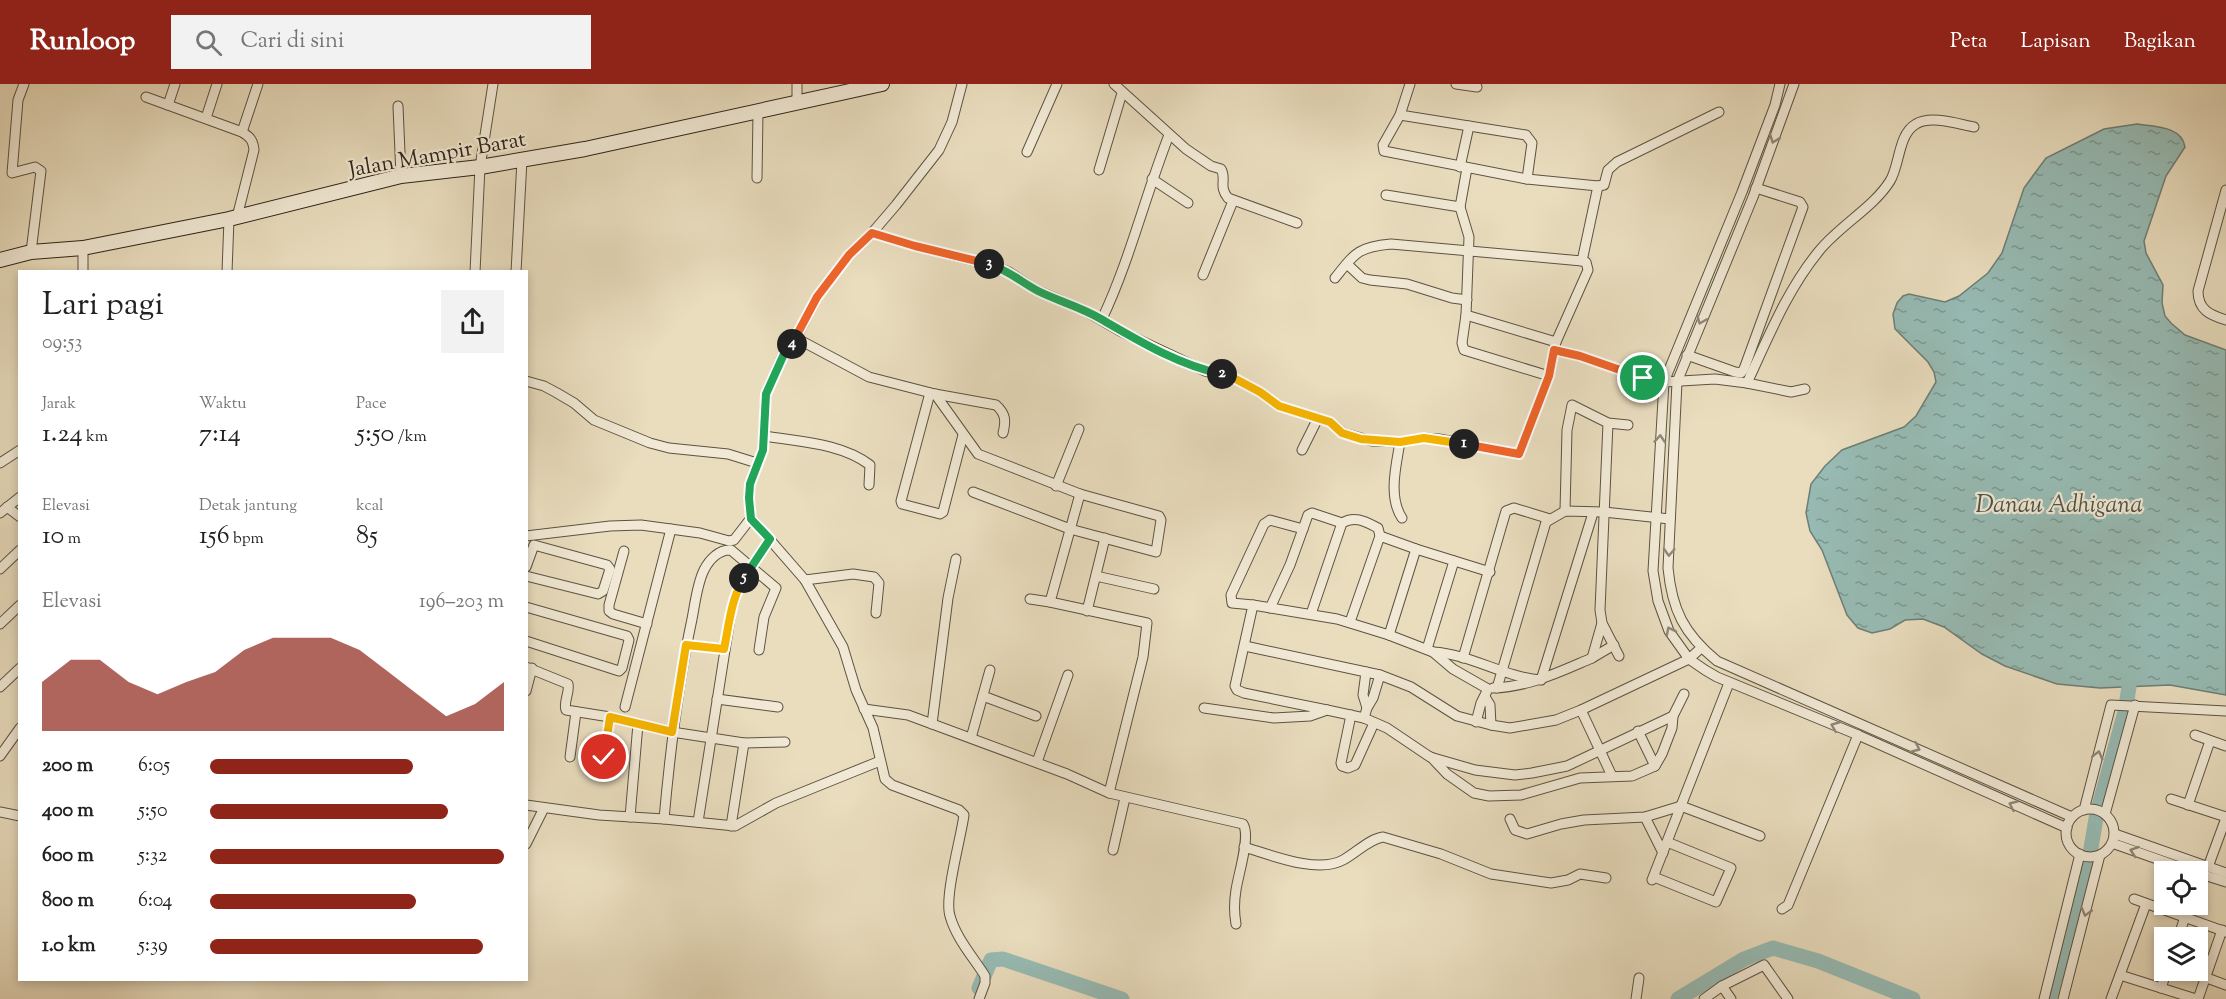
<!DOCTYPE html>
<html lang="id">
<meta charset="utf-8">
<style>
:root{--surface:#fff;--page:#f2f2f2;--text:#222;--muted:#767676;--accent:#8f2418}
body{margin:0;font-family:"Sorts Mill Goudy",serif;background:var(--page);color:var(--text);height:100vh;display:flex;flex-direction:column;font-size:22px;white-space:nowrap}
*{box-sizing:border-box;margin:0}
p{font-size:20px;color:var(--muted)}
.icon{flex:none;width:33px;height:33px;fill:none;stroke:currentColor;stroke-width:2;stroke-linecap:round;stroke-linejoin:round}
.map{position:relative;flex:1;overflow:hidden}
.drawer{position:absolute;left:18px;top:186px;width:510px;height:711px;display:flex;flex-direction:column;background:var(--surface);border-radius:0px;box-shadow:0 3px 9px #0003}
.drawer>*{flex:none}
.buttons{position:absolute;left:2154px;top:777px;display:grid;gap:12px}
.buttons a{display:grid;place-items:center;width:54px;height:54px;border-radius:0px;background:var(--surface);box-shadow:0 3px 9px #0003;font-size:30px}
.pin{position:absolute;display:grid;place-items:center;width:51px;height:51px;color:#fff;margin:-26px;border:3px solid #fff;border-radius:50%;box-shadow:0 2px 6px #0007}
.km{position:absolute;width:30px;height:30px;margin:-15px;border-radius:50%;background:#222;color:#fff;font-size:16px;line-height:30px;text-align:center}
.round{display:grid;place-items:center;flex:none;width:63px;height:63px;border-radius:0px;background:var(--page)}
.summary{display:flex;align-items:center;justify-content:space-between;height:102px;padding:0 24px}
h1{font-size:33px;font-weight:600;line-height:45px}
.figures{display:grid;grid-template-columns:repeat(3,1fr);gap:9px;height:102px;padding:6px 24px}
.figures div{display:grid;align-content:center}
.figures b{font-size:26px;font-weight:600}
.figures small{font-size:16px;font-weight:400}
.figures p{font-size:16px}
.chart{height:168px;padding:12px 24px}
.chart p{display:flex;justify-content:space-between}
.chart svg{width:100%;height:108px;margin-top:6px;fill:var(--accent);opacity:.7}
ul{padding:0 24px;list-style:none;font-size:20px}
li{display:grid;grid-template-columns:96px 72px 1fr;align-items:center;height:45px}
li i{height:15px;border-radius:8px;background:var(--accent)}
header{display:flex;align-items:center;gap:36px;box-sizing:border-box;height:84px;padding:0 30px;background:var(--accent);color:#fff}
header strong{font-size:28px}
nav{display:flex;gap:33px;margin-inline-start:auto;font-size:21px}
.search{width:420px;height:54px;background:var(--page);display:flex;align-items:center;gap:15px;box-sizing:border-box;padding:0 21px;border-radius:0px;color:var(--muted);font-size:22px}
.map>svg:first-child{display:block}
</style>
<header>
<strong>Runloop</strong>
<div class="search"><svg class="icon" aria-label="search" viewBox="0 0 24 24"><circle cx="10" cy="10" r="6"/><path d="M15 15l6 6"/></svg>Cari di sini</div>
<nav><a>Peta</a><a>Lapisan</a><a>Bagikan</a></nav>
</header>
<div class="map">
<svg width="2226" height="915" viewBox="0 0 2226 915">
<defs>
<pattern id="water-ripples" width="26" height="14" patternUnits="userSpaceOnUse" patternTransform="scale(1.5)"><rect width="26" height="14" fill="#97bbb4"/><path d="M2 4q2-2 4 0t4 0M15 11q2-2 4 0t4 0" fill="none" stroke="#7c9892"/></pattern>
</defs>
<rect width="100%" height="100%" fill="#e9ddbe"/>
<filter id="stains"><feTurbulence type="fractalNoise" baseFrequency=".00333" numOctaves="4"/><feColorMatrix values="0 0 0 0 .2 0 0 0 0 .09 0 0 0 0 .02 0 0 0 .5 -.17"/></filter>
<radialGradient id="worn" r=".72"><stop offset=".6" stop-color="#630" stop-opacity="0"/><stop offset="1" stop-color="#630" stop-opacity=".3"/></radialGradient>
<path fill="url(#water-ripples)" stroke="#6d7f76" stroke-width="1.5" d="M2137,40c17,3 45,2 48,23l-19,29 -22,65 2,12 17,32 -1,18 3,13 6,7 14,12 41,15v345l-56,-10 -70,3 -43,-4 -52,-18 -23,-12 -38,-27 -21,-8 -18,1 -15,9 -18,4 -14,-5 -11,-13 -25,-65 -12,-19 -4,-18 5,-29 14,-18 17,-16 62,-23 12,-11 20,-34 -2,-10 -6,-10 -33,-33 -2,-15 4,-11 6,-7 6,-2 36,8 14,-6 29,-23 14,-20 22,-65 22,-30 58,-29z"/>
<g fill="none" stroke-linecap="round" stroke-linejoin="round">
<g stroke="#97bbb4" stroke-width="15">
<polyline points="979,904 991,876 1003,875 1122,915"/>
<polyline points="1678,915 1744,875 1773,864 1818,877 1913,915"/>
<polyline points="2049,915 2086,793 2097,729 2125,628 2129,603"/>
</g>
<g stroke="#5c5342" stroke-width="11">
<g id="street">
<polyline points="24,0 18,16 12,89 35,83 41,87 31,168"/>
<polyline points="797,0 797,19"/>
<path d="M962,0l-10,38 -13,28 -43,55 -24,28 -23,22 -32,42 -21,41 -12,15 -18,41 -3,56 -13,34 -1,14 2,20 54,62 38,67 13,43 17,38 12,51 7,6 67,25 5,5c-3,23 -20,82 -14,101 6,22 23,41 35,60v7l-6,16"/>
<path d="M1114,0l72,65 25,17 10,3c6,10 -3,17 7,29l69,25"/>
<polyline points="1410,0 1400,31 1383,61 1384,67 1527,95 1598,102 1604,101 1608,86 1617,78 1719,28"/>
<polyline points="1456,0 1477,3"/>
<polyline points="1780,0 1775,21 1742,108 1664,298 1653,487 1658,517 1669,547 1689,575 1705,586 1717,593 1858,651 2067,744"/>
<path d="M1794,0l-41,113 -76,185 -9,186c4,42 16,66 49,93l355,156"/>
<path d="M146,13l96,35c8,5 11,8 12,18l-17,67"/>
<polyline points="168,21 175,0"/>
<polyline points="398,22 401,92"/>
<polyline points="1400,31 1526,51 1532,59 1527,95"/>
<polyline points="206,34 217,0"/>
<polyline points="242,48 258,0"/>
<polyline points="1027,68 1057,0"/>
<polyline points="1460,83 1469,42"/>
<polyline points="1099,86 1122,9"/>
<polyline points="757,94 758,28"/>
<polyline points="1152,95 1188,119"/>
<path d="M2226,106l-28,101c0,19 12,24 28,29"/>
<polyline points="1386,111 1460,123 1467,84"/>
<polyline points="1460,123 1469,153 1466,231 1556,258"/>
<polyline points="872,149 915,162 995,182 1009,188 1036,206 1082,225 1120,247 1205,287 1230,292 1260,308 1279,322 1330,338 1343,349 1372,357 1400,358 1424,354 1439,355 1519,370 1549,292 1554,266 1580,272 1643,294 1664,298 1715,295 1747,299 1791,308 1805,305"/>
<polyline points="83,164 83,188"/>
<polyline points="1582,177 1598,102"/>
<polyline points="1347,180 1362,194 1370,196 1407,200 1452,214 1467,216"/>
<polyline points="227,188 229,135"/>
<polyline points="475,188 480,83 493,0"/>
<polyline points="516,188 522,76"/>
<polyline points="1203,191 1233,117"/>
<path d="M1335,194c20,-25 23,-31 56,-34l191,17 4,1 2,8 -32,72 -2,8"/>
<polyline points="1466,231 1462,259 1464,266 1549,292"/>
<path d="M1102,235c28,-59 43,-123 67,-184"/>
<path d="M796,254l73,39 66,17 61,11c10,9 10,16 7,28"/>
<polyline points="1687,271 1735,288 1741,289 1744,285 1803,123 1800,118 1756,104"/>
<polyline points="526,297 544,302 557,309 574,319 594,336 650,359 669,364 728,370 757,379"/>
<path d="M1747,299c21,-45 40,-93 72,-132 20,-25 55,-44 71,-70 10,-16 8,-47 26,-57 15,-9 42,0 58,3"/>
<polyline points="930,309 901,417 902,420 940,430 943,428 963,351"/>
<polyline points="935,310 978,370 1080,410 1159,432 1161,436 1156,468 1070,445 973,408"/>
<polyline points="1608,339 1600,526 1602,539 1619,572"/>
<path d="M765,352c35,6 76,7 105,29l-1,20"/>
<path d="M1400,358c-4,24 -12,55 2,76"/>
<polyline points="1302,366 1318,334"/>
<polyline points="0,379 20,366"/>
<polyline points="1056,402 1079,345"/>
<polyline points="1080,410 1050,518 1147,539 1143,573 1109,709"/>
<polyline points="7,423 20,433"/>
<polyline points="1565,427 1567,346 1572,321 1608,339 1628,341"/>
<polyline points="0,429 20,413"/>
<polyline points="1303,445 1270,436 1264,440 1231,511 1232,519 1253,521 1235,602 1237,606 1244,609 1327,626"/>
<polyline points="526,452 610,442 641,441 700,449 729,457 734,456 751,434"/>
<polyline points="624,467 609,521 609,527 613,530 647,540"/>
<polyline points="526,483 534,461 607,481 610,485 603,507 598,510 526,492"/>
<polyline points="0,485 20,466"/>
<polyline points="1096,492 1154,505"/>
<polyline points="805,496 853,490 874,493 879,499 876,529"/>
<polyline points="1030,515 1050,518"/>
<polyline points="1253,521 1337,535 1389,551 1433,568 1453,585 1488,605 1481,619 1476,638"/>
<polyline points="526,523 627,552 629,556 622,584 619,587 526,557"/>
<polyline points="1270,524 1290,481 1308,431 1312,429 1342,439"/>
<polyline points="1087,527 1105,454"/>
<path d="M1311,530l31,-91c13,-8 24,-1 36,5l2,8"/>
<polyline points="1350,538 1380,452 1416,465"/>
<polyline points="0,540 20,521"/>
<polyline points="1389,551 1416,465 1490,488"/>
<polyline points="686,561 725,565"/>
<polyline points="1245,562 1380,591 1411,603 1457,632 1491,641 1510,644 1556,636 1581,626 1689,575 1701,564"/>
<polyline points="1427,565 1454,477"/>
<path d="M1433,568c38,2 70,25 108,28l52,-167"/>
<polyline points="1463,574 1506,427 1514,424 1550,435"/>
<polyline points="1592,574 1614,561"/>
<path d="M526,583l42,17c2,9 -5,18 -2,26l44,7 62,15 72,11 41,-1"/>
<polyline points="1366,588 1363,611 1367,624"/>
<polyline points="1380,591 1373,614 1367,624 1364,634 1387,644 1430,673 1475,686 1515,691 1532,689 1567,682 1673,632"/>
<polyline points="0,603 20,584"/>
<path d="M1493,604c36,-1 66,-16 99,-30l10,-35"/>
<polyline points="1497,604 1546,438 1565,427 1604,428 1670,435"/>
<polyline points="526,607 532,584"/>
<polyline points="983,612 1036,632"/>
<polyline points="1485,613 1490,621 1491,641"/>
<polyline points="717,615 778,623"/>
<polyline points="625,623 671,445"/>
<polyline points="1204,624 1274,634 1310,632 1327,626 1364,634"/>
<path d="M864,625l44,6 159,59 42,19 134,31c8,12 -5,51 -7,66 -2,12 -2,23 0,34"/>
<polyline points="1581,626 1612,692"/>
<polyline points="1351,631 1341,679 1342,682 1348,684 1355,681 1374,639"/>
<polyline points="932,640 948,514 956,475"/>
<polyline points="1638,647 1655,682"/>
<polyline points="2195,651 2226,662"/>
<polyline points="971,654 990,586"/>
<polyline points="0,672 20,644"/>
<polyline points="570,673 576,628"/>
<polyline points="604,673 610,633"/>
<polyline points="1431,673 1447,690 1474,709 1489,712 1521,711 1580,694 1632,692 1655,682 1662,670 1672,644 1673,632 1684,610"/>
<polyline points="1037,678 1068,591"/>
<polyline points="2171,715 2226,733"/>
<polyline points="526,721 599,731 664,735 735,742 776,719 880,677"/>
<polyline points="2188,721 2210,657"/>
<circle cx="2090" cy="749" r="24"/>
<polyline points="2084,726 2111,621 2226,627"/>
<polyline points="0,728 20,732"/>
<polyline points="2105,730 2135,621"/>
<polyline points="630,733 638,640"/>
<polyline points="1645,733 1663,769"/>
<path d="M664,735c6,-67 14,-134 28,-200 3,-15 5,-35 12,-49 5,-10 15,-21 27,-20l45,38 -12,29 -5,33"/>
<polyline points="1510,735 1515,746 1527,750 1561,740 1584,736 1645,733 1681,722 1760,752"/>
<polyline points="698,738 731,528 739,502 770,455"/>
<polyline points="731,742 744,659"/>
<polyline points="2115,750 2226,789"/>
<polyline points="2112,759 2194,788"/>
<polyline points="526,760 544,724"/>
<path d="M1244,763c27,8 73,27 99,13 13,-7 26,-21 40,-23l58,17 50,20 60,9 17,-3 12,-6 26,4"/>
<polyline points="1113,766 1125,714"/>
<polyline points="2208,783 2226,734"/>
<polyline points="2198,789 2226,798"/>
<polyline points="1654,793 1716,818 1731,784 1667,758"/>
<polyline points="1652,796 1729,599"/>
<polyline points="2134,815 2226,848"/>
<polyline points="1782,825 1788,821 1858,651"/>
<polyline points="2178,854 2185,833"/>
<polyline points="2120,891 2196,915"/>
<polyline points="2207,894 2226,901"/>
<polyline points="1722,902 1731,915"/>
<polyline points="2161,904 2167,886"/>
<polyline points="1636,915 1639,894"/>
<polyline points="1704,915 1722,902 1764,881 1788,915"/>
<polyline points="2044,915 2080,770"/>
<polyline points="2063,915 2100,771"/>
<polyline points="2111,915 2146,820"/>
<polyline points="2198,915 2222,846"/>
</g>
</g>
<g stroke="#2d2519" stroke-width="16">
<polyline id="secondary" points="0,176 31,168 83,164 229,135 401,92 480,83 585,65 882,0"/>
</g>
<use href="#street" stroke="#f1e9d5" stroke-width="9"/>
<use href="#secondary" stroke="#f1e9d5" stroke-width="14"/>
</g>
<defs><path id="oneway-chevron" d="M-2-3.5L2.5 0L-2 3.5" fill="none" stroke-width="1.6" stroke-linecap="round" stroke-linejoin="round" transform="scale(1.5)"/></defs>
<g stroke="#8f8777">
<use href="#oneway-chevron" transform="translate(1774 55) rotate(110)"/>
<use href="#oneway-chevron" transform="translate(1701 236) rotate(113)"/>
<use href="#oneway-chevron" transform="translate(1660 355) rotate(-86)"/>
<use href="#oneway-chevron" transform="translate(1669 468) rotate(92)"/>
<use href="#oneway-chevron" transform="translate(1670 547) rotate(-117)"/>
<use href="#oneway-chevron" transform="translate(1835 642) rotate(-158)"/>
<use href="#oneway-chevron" transform="translate(1916 664) rotate(24)"/>
<use href="#oneway-chevron" transform="translate(2098 671) rotate(-76)"/>
<use href="#oneway-chevron" transform="translate(2013 721) rotate(-156)"/>
<use href="#oneway-chevron" transform="translate(2134 767) rotate(-161)"/>
<use href="#oneway-chevron" transform="translate(2086 828) rotate(105)"/>
</g>
<g fill="none" stroke-linecap="round" stroke-linejoin="round">
<g stroke="#fff" stroke-width="12">
<polyline id="split-1" points="1464,360 1519,370 1549,292 1554,266 1580,272 1643,294"/>
</g>
<g stroke="#fff" stroke-width="12">
<polyline id="split-2" points="1222,290 1230,292 1260,308 1279,322 1330,338 1342,349 1361,355 1400,358 1424,354 1464,360"/>
</g>
<g stroke="#fff" stroke-width="12">
<path id="split-3" d="M989,180c19,6 32,18 49,27 20,10 43,16 63,28 38,22 78,46 121,55"/>
</g>
<g stroke="#fff" stroke-width="12">
<polyline id="split-4" points="792,260 817,213 849,171 872,149 915,162 989,180"/>
</g>
<g stroke="#fff" stroke-width="12">
<polyline id="split-5" points="744,494 770,455 751,435 749,414 750,400 763,366 766,310 784,270 792,260"/>
</g>
<g stroke="#fff" stroke-width="12">
<path id="split-6" d="M604,673l6,-40 62,15 14,-87 38,4c5,-24 7,-50 20,-71"/>
</g>
<use href="#split-1" stroke="#f0652b" stroke-width="8"/>
<use href="#split-2" stroke="#f5b400" stroke-width="8"/>
<use href="#split-3" stroke="#22a559" stroke-width="8"/>
<use href="#split-4" stroke="#f0652b" stroke-width="8"/>
<use href="#split-5" stroke="#22a559" stroke-width="8"/>
<use href="#split-6" stroke="#f5b400" stroke-width="8"/>
</g>
<g text-anchor="middle" stroke-width="4.5" stroke-linejoin="round" paint-order="stroke">
<g font-size="22" fill="#2d2519" stroke="#f1e9d5">
<text transform="translate(437 69) rotate(-10)" y="8">Jalan Mampir Barat</text>
</g>
<g font-size="24" font-style="italic" fill="#4d5248" stroke="#f1e9d5">
<text x="2059" y="428">Danau Adhigana</text>
</g>
</g>
<rect width="100%" height="100%" filter="url(#stains)"/>
<rect width="100%" height="100%" fill="url(#worn)"/>
</svg>
<div class="buttons">
<a><svg class="icon" aria-label="locate" viewBox="0 0 24 24"><circle cx="12" cy="12" r="6"/><path d="M12 2v4M12 18v4M2 12h4M18 12h4"/></svg></a>
<a><svg class="icon" aria-label="layers" viewBox="0 0 24 24"><path d="M12 4l9 5-9 5-9-5zM3 14l9 5 9-5"/></svg></a>
</div>
<div class="pin" style="left:1643px;top:294px;background:#1e9e55"><svg class="icon" aria-label="arrive" viewBox="0 0 24 24"><path d="M6 21V4h12l-3 4 3 4H6"/></svg></div>
<div class="pin" style="left:604px;top:673px;background:#d93025"><svg class="icon" aria-label="check" viewBox="0 0 24 24"><path d="M5 12l5 5 9-10"/></svg></div>
<b class="km" style="left:1464px;top:360px">1</b>
<b class="km" style="left:1222px;top:290px">2</b>
<b class="km" style="left:989px;top:180px">3</b>
<b class="km" style="left:792px;top:260px">4</b>
<b class="km" style="left:744px;top:494px">5</b>
<section class="drawer">
<div class="summary"><div><h1>Lari pagi</h1><p>09:53</p></div><a class="round"><svg class="icon" aria-label="share" viewBox="0 0 24 24"><path d="M12 15V3M7 8l5-5 5 5M5 13v7h14v-7"/></svg></a></div>
<div class="figures">
<div><p>Jarak</p><b>1.24<small> km</small></b></div>
<div><p>Waktu</p><b>7:14</b></div>
<div><p>Pace</p><b>5:50<small> /km</small></b></div>
</div>
<div class="figures">
<div><p>Elevasi</p><b>10<small> m</small></b></div>
<div><p>Detak jantung</p><b>156<small> bpm</small></b></div>
<div><p>kcal</p><b>85</b></div>
</div>
<div class="chart"><p><span>Elevasi</span>196–203 m</p>
<svg viewBox="0 0 160 44" preserveAspectRatio="none"><path d="M0 44V24L10 15L20 15L30 24L40 29L50 24L60 20L70 11L80 6L90 6L100 6L110 11L120 20L130 29L140 38L150 33L160 24V44z"/></svg>
</div>
<ul>
<li><b>200 m</b>6:05<i style="width:69%"></i></li>
<li><b>400 m</b>5:50<i style="width:81%"></i></li>
<li><b>600 m</b>5:32<i style="width:100%"></i></li>
<li><b>800 m</b>6:04<i style="width:70%"></i></li>
<li><b>1.0 km</b>5:39<i style="width:93%"></i></li>
</ul>
</section>
</div>
